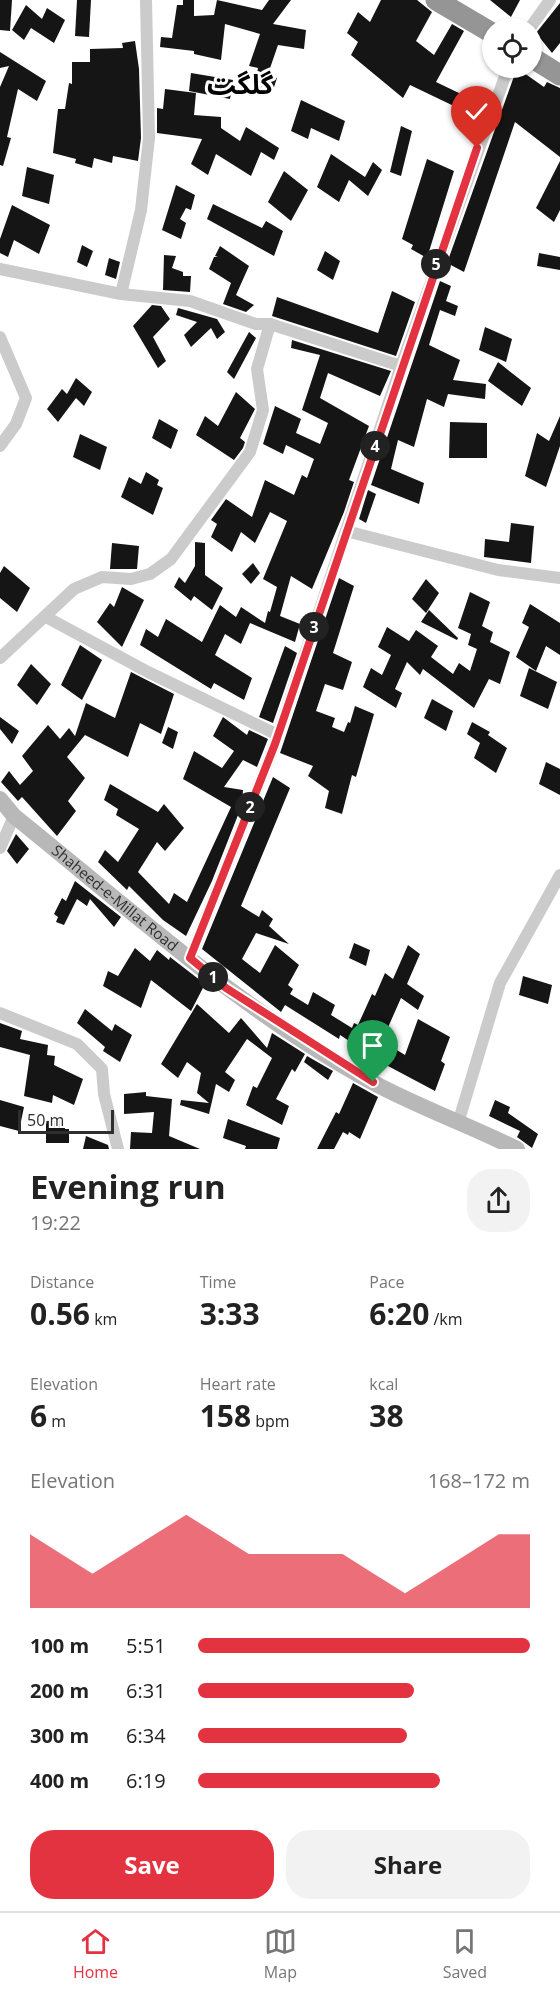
<!DOCTYPE html>
<meta charset="utf-8">
<style>
:root{--surface:#fff;--page:#f2f2f2;--text:#222;--muted:#767676;--line:#e0e0e0;--accent:#e33240}
body{margin:0;font-family:"Open Sans","Noto Sans Arabic",sans-serif;background:var(--page);color:var(--text);height:100vh;display:flex;flex-direction:column;font-size:22px;white-space:nowrap}
*{box-sizing:border-box;margin:0}
p{font-size:20px;color:var(--muted)}
.icon{flex:none;width:33px;height:33px;fill:none;stroke:currentColor;stroke-width:2;stroke-linecap:round;stroke-linejoin:round}
.map{position:relative;height:1149px;overflow:hidden}
.details{display:flex;flex-direction:column;background:var(--surface);flex:1}
.details>*{flex:none}
.tools{position:absolute;left:482px;top:18px;display:grid;gap:12px}
.tools a{display:grid;place-items:center;width:60px;height:60px;border-radius:50%;background:var(--surface);box-shadow:0 2px 4px #0004;font-size:30px}
.scale{position:absolute;left:18px;bottom:15px;width:96px;box-sizing:border-box;padding-left:6px;border:3px solid #2e2e2e;border-top:0;font-size:16px;line-height:21px;white-space:nowrap;color:#2e2e2e;-webkit-text-stroke:4px #fff;paint-order:stroke}
.pin{position:absolute;display:grid;place-items:center;width:51px;height:51px;color:#fff;margin:-62px -26px;border-radius:50% 50% 50% 0;rotate:-45deg;box-shadow:0 0 6px #0007}
.pin .icon{rotate:45deg}
.km{position:absolute;width:30px;height:30px;margin:-15px;border-radius:50%;background:#222;color:#fff;font-size:16px;line-height:30px;text-align:center}
.round{display:grid;place-items:center;flex:none;width:63px;height:63px;border-radius:24px;background:var(--page)}
.headline{display:flex;align-items:center;justify-content:space-between;height:102px;padding:0 30px}
h1{font-size:33px;font-weight:700;line-height:45px}
.stats{display:grid;grid-template-columns:repeat(3,1fr);gap:9px;height:102px;padding:6px 30px}
.stats div{display:grid;align-content:center}
.stats b{font-size:30px;font-weight:700}
.stats small{font-size:16px;font-weight:400}
.stats p{font-size:16px}
.chart{height:168px;padding:12px 30px}
.chart p{display:flex;justify-content:space-between}
.chart svg{width:100%;height:108px;margin-top:6px;fill:var(--accent);opacity:.7}
.primary-button{display:flex;gap:12px;margin-top:auto;padding:12px 30px}
.primary-button a{flex:1;height:69px;border-radius:24px;background:var(--accent);color:#fff;font-size:24px;font-weight:700;line-height:69px;text-align:center}
.primary-button a+a{background:var(--page);color:var(--text)}
ul{padding:0 30px;list-style:none;font-size:20px}
li{display:grid;grid-template-columns:96px 72px 1fr;align-items:center;height:45px}
li i{height:15px;border-radius:8px;background:var(--accent)}
.tab-bar{display:flex;justify-content:space-around;align-items:center;height:84px;border-top:2px solid var(--line);background:var(--surface);font-size:16px;color:var(--muted)}
.tab-bar a{display:grid;justify-items:center;gap:3px}
.tab-bar .on{color:var(--accent)}
.map>svg:first-child{display:block}
</style>
<div class="map">
<svg width="560" height="1149" viewBox="0 0 560 1149">
<rect width="100%" height="100%" fill="#fff"/>
<g fill="#151515">
<polygon points="0,0 12,0 10,31 0,30"/>
<polygon points="77,0 91,0 89,37 75,36"/>
<polygon points="183,0 194,0 194,16 214,15 217,0 262,10 269,0 291,0 273,24 306,30 304,49 278,45 268,74 277,78 272,93 255,84 258,68 249,66 260,34 225,24 221,60 194,54 194,51 160,47 161,37 172,38 177,5 183,5"/>
<polygon points="381,0 417,0 432,12 416,41 434,55 452,24 464,31 436,82 486,106 481,119 410,85 403,98 351,55 358,42 347,33 358,12 370,22"/>
<polygon points="490,0 520,0 511,17"/>
<polygon points="560,3 560,43 552,53 536,33"/>
<polygon points="26,5 42,19 47,8 65,20 54,43 31,28 24,40 12,30"/>
<polygon points="135,41 139,69 141,138 138,161 113,156 112,163 94,158 92,168 75,163 76,159 53,153 58,109 65,109 69,83 72,84 72,62 90,62 90,49 123,48 122,43"/>
<polygon points="0,52 46,81 37,101 18,89 7,137 11,138 3,166 0,165 0,87 9,66 0,68"/>
<polygon points="517,68 544,87 547,82 560,88 560,157 515,122 464,272 447,263"/>
<polygon points="191,73 233,80 230,99 189,91"/>
<polygon points="165,89 196,93 194,115 221,117 221,128 240,141 246,127 279,148 274,160 261,152 251,176 216,154 208,175 191,164 202,139 157,133 157,108 163,109"/>
<polygon points="301,100 345,121 339,141 311,128 308,139 291,131"/>
<polygon points="401,126 412,131 401,176 390,172"/>
<polygon points="331,154 365,177 373,162 382,170 368,196 349,180 339,202 317,187"/>
<polygon points="427,159 454,171 427,258 411,249 413,245 402,239"/>
<polygon points="560,161 560,210 554,222 536,208"/>
<polygon points="27,167 54,175 49,204 22,196"/>
<polygon points="284,171 308,190 291,221 268,202"/>
<polygon points="176,185 195,195 191,210 186,208 180,219 186,223 181,239 162,230"/>
<polygon points="213,204 262,228 266,221 283,231 274,256 207,219"/>
<polygon points="12,205 50,225 39,254 14,240 8,257 0,253 0,239"/>
<polygon points="82,245 93,251 87,267 77,262"/>
<polygon points="220,246 249,266 236,295 254,305 246,312 223,304 231,283 209,269 214,257 218,257 215,256"/>
<polygon points="325,251 340,261 333,280 317,270"/>
<polygon points="539,253 560,257 560,270 537,266"/>
<polygon points="164,255 176,256 172,268 183,272 183,276 191,276 190,292 163,290"/>
<polygon points="109,258 120,262 116,279 105,275"/>
<polygon points="440,281 451,286 446,301 458,306 455,316 440,310 429,345 460,360 453,380 486,384 485,399 448,394 444,407 427,399 414,447 398,440 391,469 424,483 419,504 371,485"/>
<polygon points="392,291 415,302 396,356 272,316 277,297 378,333"/>
<polygon points="152,305 161,306 170,319 153,337 166,361 158,368 133,326"/>
<polygon points="178,308 217,319 225,332 217,339 211,328 191,347 184,335 197,322 176,315"/>
<polygon points="485,327 512,339 506,362 479,350"/>
<polygon points="249,332 256,338 234,379 227,372"/>
<polygon points="292,340 391,371 380,396 328,373 320,398 369,426 349,480 354,482 344,512 312,589 291,576 280,616 300,624 295,642 250,623 241,644 225,634 215,655 252,678 244,700 214,683 211,689 140,645 146,629 158,637 166,619 202,642 220,605 236,617 241,607 265,623 268,611 270,612 277,587 263,579 287,521 270,512 255,543 241,532 232,552 211,537 217,524 211,520 226,499 252,517 265,480 294,495 302,475 307,478 314,459 286,445 283,454 263,444 275,406 301,419 296,433 320,444 328,423 302,410 320,355 291,348"/>
<polygon points="498,362 531,388 522,406 488,381"/>
<polygon points="76,378 92,392 84,406 76,398 58,422 47,409 62,389 67,394"/>
<polygon points="236,392 255,409 240,438 245,442 243,448 234,460 196,435 205,416 218,426"/>
<polygon points="560,416 560,446 546,487 525,476 537,433 549,441"/>
<polygon points="159,419 178,430 171,449 152,438"/>
<polygon points="450,422 487,423 487,458 449,458"/>
<polygon points="80,434 107,447 100,470 73,457"/>
<polygon points="146,472 159,480 157,485 163,488 153,515 121,497 129,477 141,484"/>
<polygon points="368,490 376,494 366,523 359,519"/>
<polygon points="511,523 534,526 531,563 484,557 485,539 509,542"/>
<polygon points="195,542 205,543 205,575 223,588 212,610 194,596 191,601 174,587 179,577 185,583 195,566"/>
<polygon points="112,543 139,546 137,569 110,569"/>
<polygon points="253,563 260,573 251,584 242,574"/>
<polygon points="4,566 30,588 17,612 0,598 0,573"/>
<polygon points="339,578 354,586 333,653 352,662 343,690 325,684 316,711 335,718 332,727 344,732 348,722 350,723 355,706 374,714 356,777 352,775 342,814 325,808 329,791 308,776 313,766 280,753"/>
<polygon points="426,579 439,593 426,613 412,599"/>
<polygon points="122,587 144,600 122,647 97,622 110,603 114,607"/>
<polygon points="470,592 490,602 482,626 493,632 490,642 510,652 500,684 489,679 474,708 423,669 420,675 407,662 395,689 402,693 396,708 363,687 371,668 382,675 391,655 378,647 387,627 409,641 416,630 438,646 431,657 453,674 459,663 470,671 477,649 468,645 471,634 458,628"/>
<polygon points="530,604 560,623 560,655 546,646 536,671 516,657 529,627 522,623"/>
<polygon points="429,610 458,638 457,640 421,622"/>
<polygon points="80,645 102,660 82,700 61,685"/>
<polygon points="285,646 297,653 273,723 259,717"/>
<polygon points="31,664 51,684 37,705 17,685"/>
<polygon points="529,668 557,682 548,709 520,696"/>
<polygon points="131,672 174,694 161,734 140,723 128,757 85,735 67,757 85,778 68,801 76,811 57,836 22,797 18,801 1,782 9,771 20,785 33,771 22,756 48,725 60,739 69,728 75,736 86,703 115,718"/>
<polygon points="432,699 453,711 446,731 424,718"/>
<polygon points="0,717 19,731 12,744 0,729"/>
<polygon points="223,717 247,735 249,730 268,739 257,767 243,760 224,787 243,790 242,805 212,881 186,936 163,920 129,886 127,890 98,862 105,850 118,862 139,829 116,815 118,809 104,800 110,784 158,812 164,804 184,828 165,851 157,842 138,872 169,904 174,893 187,902 231,807 183,779 194,751 222,768 234,751 213,736"/>
<polygon points="472,722 490,732 488,735 507,748 496,773 474,758 480,743 467,734"/>
<polygon points="168,727 178,732 173,749 162,743"/>
<polygon points="546,762 560,769 560,795 539,784"/>
<polygon points="273,777 290,788 241,906 259,917 262,910 273,919 269,926 289,944 256,933 242,959 260,973 275,945 299,965 288,985 293,989 290,994 308,1005 313,992 335,1005 331,1015 352,1028 354,1023 358,1025 372,994 375,996 385,973 393,979 408,945 420,954 407,984 424,996 418,1010 401,998 382,1041 405,1055 418,1019 450,1037 441,1061 445,1064 435,1091 388,1066 340,1035 339,1039 285,1005 281,1012 202,949"/>
<polygon points="16,834 29,849 17,864 7,851"/>
<polygon points="75,881 121,917 114,927 90,899 87,906 77,899 64,925 56,922 58,917 54,914 62,898 66,901"/>
<polygon points="354,943 370,950 366,966 349,958"/>
<polygon points="135,948 150,961 157,950 169,960 170,957 205,984 191,1011 151,980 141,1008 103,986 108,971 118,976"/>
<polygon points="523,976 552,985 548,1004 519,995"/>
<polygon points="197,1004 229,1033 241,1018 267,1048 272,1033 305,1054 295,1072 292,1069 276,1099 289,1106 282,1125 246,1105 253,1086 257,1088 272,1058 247,1039 225,1072 235,1080 229,1092 216,1084 209,1114 180,1105 181,1100 209,1103 197,1093 201,1073 187,1062 178,1078 161,1064"/>
<polygon points="85,1009 112,1031 115,1024 132,1035 120,1062 103,1051 105,1047 77,1023"/>
<polygon points="0,1023 22,1031 20,1039 48,1045 47,1055 55,1056 54,1065 83,1079 74,1105 53,1095 52,1103 24,1096 30,1055 0,1047"/>
<polygon points="307,1056 333,1071 328,1080 304,1062"/>
<polygon points="353,1083 378,1097 360,1139 349,1132 348,1135 343,1132 334,1149 317,1149 336,1112 339,1114"/>
<polygon points="146,1092 146,1096 172,1099 169,1136 200,1149 130,1149 131,1132 152,1133 154,1112 124,1114 124,1094"/>
<polygon points="0,1100 24,1107 19,1131 0,1126"/>
<polygon points="495,1100 510,1107 508,1113 538,1134 532,1148 517,1137 520,1131 489,1116"/>
<polygon points="228,1119 280,1138 277,1149 245,1149 246,1146 223,1138"/>
<polygon points="65,1120 65,1129 69,1129 69,1143 46,1143 46,1121"/>
<polygon points="86,1136 108,1145 109,1149 83,1149"/>
</g>
<g fill="none" stroke-linecap="round" stroke-linejoin="round">
<g stroke="#cbcbcb" stroke-width="12">
<polyline points="530,28 550,0"/>
<polyline points="0,269 121,294 190,301 256,324 270,324 401,366"/>
<polyline points="121,294 141,210 149,138 146,0"/>
<polyline points="0,337 26,398 16,424 0,446"/>
<polyline points="346,531 498,570 560,578"/>
<polyline points="46,617 148,672 278,735"/>
<polyline points="0,658 74,589 102,577 131,579 150,574 171,559 250,452 263,410 257,369 270,324"/>
<polyline points="0,848 14,816"/>
<polyline points="190,958 275,744 401,366 508,68"/>
<polyline points="0,1013 77,1044 102,1069 104,1094 118,1149"/>
<polyline points="459,1120 500,983 560,875"/>
</g>
<path stroke="#b8b8b8" stroke-width="16" id="s1" d="M0,799l14,17c116,93 227,195 358,266 46,25 97,43 145,67"/>
<g stroke="#959595" stroke-width="21">
<polyline points="436,0 492,33"/>
<polyline points="531,57 560,75"/>
</g>
</g>
<g fill="none" stroke-linecap="round" stroke-linejoin="round">
<g stroke="#fff" stroke-width="12">
<polyline id="route" points="373,1082 226,988 190,958 275,744 477,148"/>
</g>
<use href="#route" stroke="#e33240" stroke-width="8"/>
</g>
<g text-anchor="middle" stroke-width="6" stroke-linejoin="round" paint-order="stroke">
<g font-size="15" fill="#2e2e2e" stroke="#fff">
<text dy="5" stroke="none"><textPath href="#s1" startOffset="152">Shaheed-e-Millat Road</textPath></text>
</g>
<g font-size="27" font-weight="bold" fill="#000" stroke="#fff">
<text x="240" y="94">گلگت</text>
</g>
</g>
</svg>
<div class="tools">
<a><svg class="icon" aria-label="locate" viewBox="0 0 24 24"><circle cx="12" cy="12" r="6"/><path d="M12 2v4M12 18v4M2 12h4M18 12h4"/></svg></a>
</div>
<div class="scale">50 m</div>
<div class="pin" style="left:373px;top:1082px;background:#1e9e55"><svg class="icon" aria-label="arrive" viewBox="0 0 24 24"><path d="M6 21V4h12l-3 4 3 4H6"/></svg></div>
<div class="pin" style="left:477px;top:148px;background:#d93025"><svg class="icon" aria-label="check" viewBox="0 0 24 24"><path d="M5 12l5 5 9-10"/></svg></div>
<b class="km" style="left:213px;top:977px">1</b>
<b class="km" style="left:250px;top:807px">2</b>
<b class="km" style="left:314px;top:627px">3</b>
<b class="km" style="left:375px;top:446px">4</b>
<b class="km" style="left:436px;top:264px">5</b>
</div>
<section class="details">
<div class="headline"><div><h1>Evening run</h1><p>19:22</p></div><a class="round"><svg class="icon" aria-label="share" viewBox="0 0 24 24"><path d="M12 15V3M7 8l5-5 5 5M5 13v7h14v-7"/></svg></a></div>
<div class="stats">
<div><p>Distance</p><b>0.56<small> km</small></b></div>
<div><p>Time</p><b>3:33</b></div>
<div><p>Pace</p><b>6:20<small> /km</small></b></div>
</div>
<div class="stats">
<div><p>Elevation</p><b>6<small> m</small></b></div>
<div><p>Heart rate</p><b>158<small> bpm</small></b></div>
<div><p>kcal</p><b>38</b></div>
</div>
<div class="chart"><p><span>Elevation</span>168–172 m</p>
<svg viewBox="0 0 160 44" preserveAspectRatio="none"><path d="M0 44V14L10 22L20 30L30 22L40 14L50 6L60 14L70 22L80 22L90 22L100 22L110 30L120 38L130 30L140 22L150 14L160 14V44z"/></svg>
</div>
<ul>
<li><b>100 m</b>5:51<i style="width:100%"></i></li>
<li><b>200 m</b>6:31<i style="width:65%"></i></li>
<li><b>300 m</b>6:34<i style="width:63%"></i></li>
<li><b>400 m</b>6:19<i style="width:73%"></i></li>
</ul>
<div class="primary-button"><a>Save</a><a>Share</a></div>
</section>
<nav class="tab-bar">
<a class="on"><svg class="icon" aria-label="home" viewBox="0 0 24 24"><path d="M3 11l9-7 9 7M6 9v11h12V9"/></svg>Home</a>
<a><svg class="icon" aria-label="map" viewBox="0 0 24 24"><path d="M3 6l6-2 6 2 6-2v14l-6 2-6-2-6 2zM9 4v14M15 6v14"/></svg>Map</a>
<a><svg class="icon" aria-label="saved" viewBox="0 0 24 24"><path d="M7 4h10v16l-5-4-5 4z"/></svg>Saved</a>
</nav>
